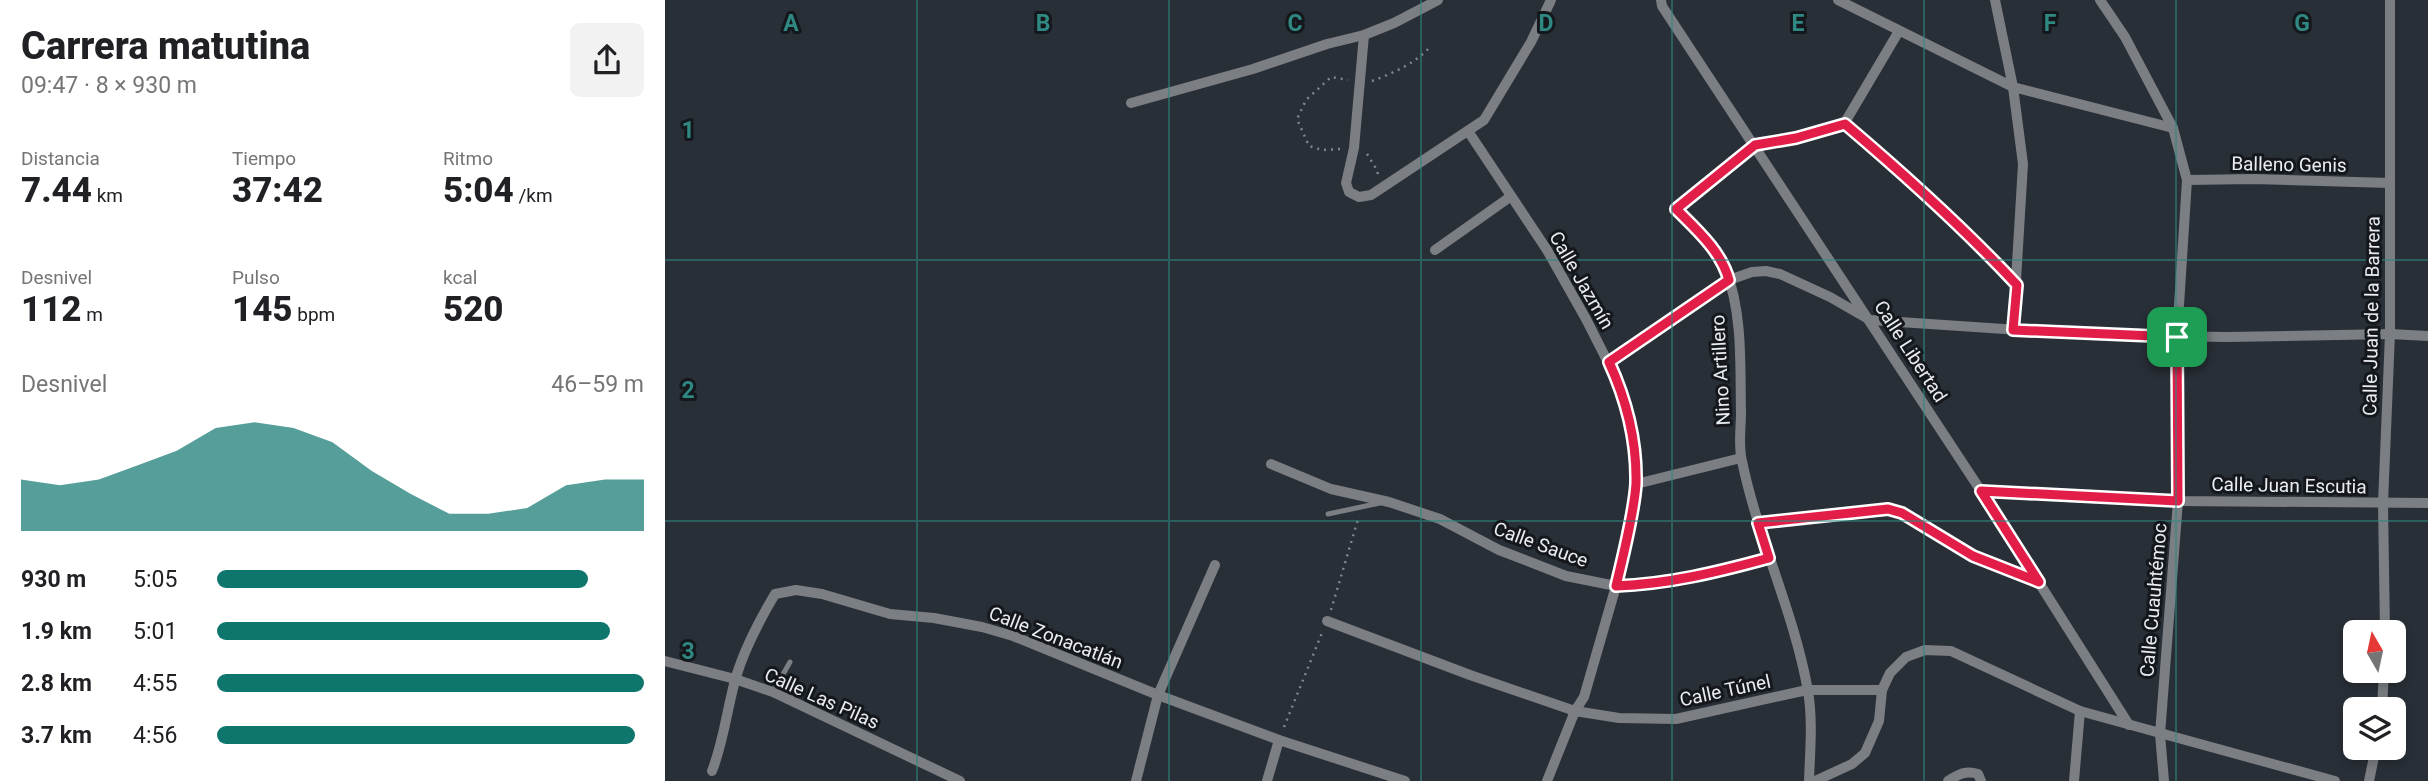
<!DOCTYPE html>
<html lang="es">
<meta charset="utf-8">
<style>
:root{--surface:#fff;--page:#f2f2f2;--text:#202124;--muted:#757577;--accent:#0f766e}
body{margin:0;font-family:Roboto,sans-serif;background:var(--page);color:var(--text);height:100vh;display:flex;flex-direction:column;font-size:26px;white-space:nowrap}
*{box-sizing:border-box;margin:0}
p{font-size:23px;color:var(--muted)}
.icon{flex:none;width:38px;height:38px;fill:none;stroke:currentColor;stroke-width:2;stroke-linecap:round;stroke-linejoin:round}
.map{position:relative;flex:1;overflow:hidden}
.sheet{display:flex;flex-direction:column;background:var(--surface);width:665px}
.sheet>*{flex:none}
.needle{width:46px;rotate:351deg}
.fabs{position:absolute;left:1678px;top:620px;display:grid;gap:14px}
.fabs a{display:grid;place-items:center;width:63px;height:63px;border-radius:10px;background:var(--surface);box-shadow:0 4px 10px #0003;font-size:35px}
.pin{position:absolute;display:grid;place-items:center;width:60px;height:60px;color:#fff;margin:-30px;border-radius:14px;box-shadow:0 4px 10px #0006}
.round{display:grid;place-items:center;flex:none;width:74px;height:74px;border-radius:10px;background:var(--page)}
.headline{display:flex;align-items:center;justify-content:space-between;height:119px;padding:0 21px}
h1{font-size:38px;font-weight:800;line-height:52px}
.figures{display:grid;grid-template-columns:repeat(3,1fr);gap:10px;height:119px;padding:7px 21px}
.figures div{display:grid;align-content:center}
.figures b{font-size:35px;font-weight:800}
.figures small{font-size:19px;font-weight:400}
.figures p{font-size:19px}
.chart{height:196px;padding:14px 21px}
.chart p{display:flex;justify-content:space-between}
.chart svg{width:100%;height:126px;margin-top:7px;fill:var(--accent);opacity:.7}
ul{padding:0 21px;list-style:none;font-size:23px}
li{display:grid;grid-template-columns:112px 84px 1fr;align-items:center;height:52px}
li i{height:18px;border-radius:9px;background:var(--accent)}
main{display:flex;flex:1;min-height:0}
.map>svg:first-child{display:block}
</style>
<main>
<section class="sheet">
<div class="headline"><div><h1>Carrera matutina</h1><p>09:47 · 8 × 930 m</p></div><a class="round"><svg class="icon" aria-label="share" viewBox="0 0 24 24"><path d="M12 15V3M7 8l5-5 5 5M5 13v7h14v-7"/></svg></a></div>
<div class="figures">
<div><p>Distancia</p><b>7.44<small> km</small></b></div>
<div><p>Tiempo</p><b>37:42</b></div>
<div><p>Ritmo</p><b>5:04<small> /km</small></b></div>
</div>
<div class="figures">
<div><p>Desnivel</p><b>112<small> m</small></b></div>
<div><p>Pulso</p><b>145<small> bpm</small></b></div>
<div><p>kcal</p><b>520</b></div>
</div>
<div class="chart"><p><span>Desnivel</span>46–59 m</p>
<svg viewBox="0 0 160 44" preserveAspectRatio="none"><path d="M0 44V26L10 28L20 26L30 21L40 16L50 8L60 6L70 8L80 13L90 23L100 31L110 38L120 38L130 36L140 28L150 26L160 26V44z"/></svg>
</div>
<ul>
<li><b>930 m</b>5:05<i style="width:87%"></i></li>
<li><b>1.9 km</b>5:01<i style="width:92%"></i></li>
<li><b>2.8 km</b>4:55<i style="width:100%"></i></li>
<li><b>3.7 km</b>4:56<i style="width:98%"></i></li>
</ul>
</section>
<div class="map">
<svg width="1763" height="781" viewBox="0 0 1763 781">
<rect width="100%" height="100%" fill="#292f37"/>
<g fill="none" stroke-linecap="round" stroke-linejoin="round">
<g stroke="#81868d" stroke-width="2.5" stroke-dasharray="2 5" stroke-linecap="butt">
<path d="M707,81c21,-8 42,-17 57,-33"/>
<polyline points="675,149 657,150 644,146 632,119 641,100 666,77 683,80"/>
<polyline points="702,154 712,170 713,175"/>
<polyline points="1022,200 1079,153"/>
<polyline points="666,610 694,516"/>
<polyline points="619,727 657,633"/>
</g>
<g stroke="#7b7e82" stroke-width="5">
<polyline points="663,514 715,503"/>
<polyline points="108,692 125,662"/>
</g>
<g stroke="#7b7e82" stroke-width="10">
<polyline points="996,0 997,6 1316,491 1464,725"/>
<polyline points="1173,0 1348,87 1508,128"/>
<polyline points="1330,0 1348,87 1358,164 1348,330"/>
<polyline points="1435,0 1460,37 1508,128 1522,180 1512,337 1513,501 1495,734 1499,781"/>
<polyline points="699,35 689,148 681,183 684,192 694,197 706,195 819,120 866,42 886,0"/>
<polyline points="466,103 588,69 662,44 699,35 729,23 773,0"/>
<path d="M1179,124c61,51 119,103 173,161"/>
<polyline points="1179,124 1234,31"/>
<polyline points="803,131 882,250 921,319 957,390 965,423 971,484 951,586 919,697 910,711 882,781"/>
<polyline points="1090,144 1131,138 1179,124"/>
<polyline points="1522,180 1589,179 1725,183"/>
<path d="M1011,209c18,18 42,37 50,61 17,45 14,96 15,143 0,15 -3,33 1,48 16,78 52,151 66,230 5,30 2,60 1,90"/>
<polyline points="770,250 845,197"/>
<polyline points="944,362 1064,280 1087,272 1101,271 1115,274 1165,297 1205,320 1430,335 1562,337 1725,334 1763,336"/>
<polyline points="606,464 666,489 724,502 775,519 834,550 901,576 951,586 981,585 1043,575 1104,557"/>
<polyline points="971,484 1076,458"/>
<polyline points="1316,491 1513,501 1763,503"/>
<polyline points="1093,523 1223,509 1237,513 1308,557 1374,582"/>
<polyline points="662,621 805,675 910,711 954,718 1011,719 1142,690 1217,690"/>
<polyline points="1720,632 1718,503 1725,334 1725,0"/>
<polyline points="0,661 70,679 108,692 295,781"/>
<polyline points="1717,709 1719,670"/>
<path d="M47,771c12,-30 15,-63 24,-94 9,-30 23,-56 39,-83l21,-4 26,4 68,20 44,4 48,9 31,9 145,59 121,45 126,41"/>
<polyline points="471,781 493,695 550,565"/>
<polyline points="602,781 614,740"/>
<polyline points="1150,781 1187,764 1200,753 1214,721 1217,690 1225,673 1241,657 1260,650 1286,651 1415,711 1670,781"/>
<path d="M1283,781c11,-7 18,-11 30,-7l3,7"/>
<polyline points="1409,781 1415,711"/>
<polyline points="1704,781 1711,747"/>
</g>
</g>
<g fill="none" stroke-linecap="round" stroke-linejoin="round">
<g stroke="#fff" stroke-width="14">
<path id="route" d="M1180,124c60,51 118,103 172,161l-4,45 164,7 1,164 -197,-10 58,91 -66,-26 -71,-43 -14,-4 -130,14 11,35c-51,14 -100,26 -153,28 7,-30 18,-72 20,-102 1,-42 -10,-85 -27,-122l120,-82c-8,-29 -32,-50 -53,-71l79,-64 41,-7z"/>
</g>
<use href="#route" stroke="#e11d48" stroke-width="9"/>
</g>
<path fill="none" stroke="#308882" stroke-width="2" stroke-opacity="0.55" d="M252,0v781M504,0v781M756,0v781M1007,0v781M1259,0v781M1511,0v781M0,260h1763M0,521h1763"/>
<g text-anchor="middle" stroke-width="6" stroke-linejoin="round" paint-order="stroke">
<g font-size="19" fill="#e9edf3" stroke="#14171b">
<text transform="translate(1624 164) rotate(1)" y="7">Balleno Genis</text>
<text transform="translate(917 280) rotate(60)" y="7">Calle Jazmín</text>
<text transform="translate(1706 316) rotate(-89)" y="7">Calle Juan de la Barrera</text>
<text transform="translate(1246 351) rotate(57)" y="7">Calle Libertad</text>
<text transform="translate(1055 370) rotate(-93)" y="7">Nino Artillero</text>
<text transform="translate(1624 485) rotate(1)" y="7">Calle Juan Escutia</text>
<text transform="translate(876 544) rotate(20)" y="7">Calle Sauce</text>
<text transform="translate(1488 600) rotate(-85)" y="7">Calle Cuauhtémoc</text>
<text transform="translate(391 637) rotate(21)" y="7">Calle Zonacatlán</text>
<text transform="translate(1060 690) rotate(-12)" y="7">Calle Túnel</text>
<text transform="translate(157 698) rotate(24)" y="7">Calle Las Pilas</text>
</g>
</g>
<g font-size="23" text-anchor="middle" font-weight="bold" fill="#308882" stroke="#14171b" stroke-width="6" stroke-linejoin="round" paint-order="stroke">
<text x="126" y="31">A</text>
<text x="378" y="31">B</text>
<text x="630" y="31">C</text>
<text x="881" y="31">D</text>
<text x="1133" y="31">E</text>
<text x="1385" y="31">F</text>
<text x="1637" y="31">G</text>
<text x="23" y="138">1</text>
<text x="23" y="398">2</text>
<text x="23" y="659">3</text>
</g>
</svg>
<div class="fabs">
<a><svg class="needle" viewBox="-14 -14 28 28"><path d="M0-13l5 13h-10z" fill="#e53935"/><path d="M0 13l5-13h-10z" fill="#757577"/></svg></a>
<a><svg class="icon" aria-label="layers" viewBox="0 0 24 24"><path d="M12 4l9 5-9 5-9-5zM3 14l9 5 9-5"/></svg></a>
</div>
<div class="pin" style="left:1512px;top:337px;background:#1e9e55"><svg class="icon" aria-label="arrive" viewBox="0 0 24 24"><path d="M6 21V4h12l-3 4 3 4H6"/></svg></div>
</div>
</main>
